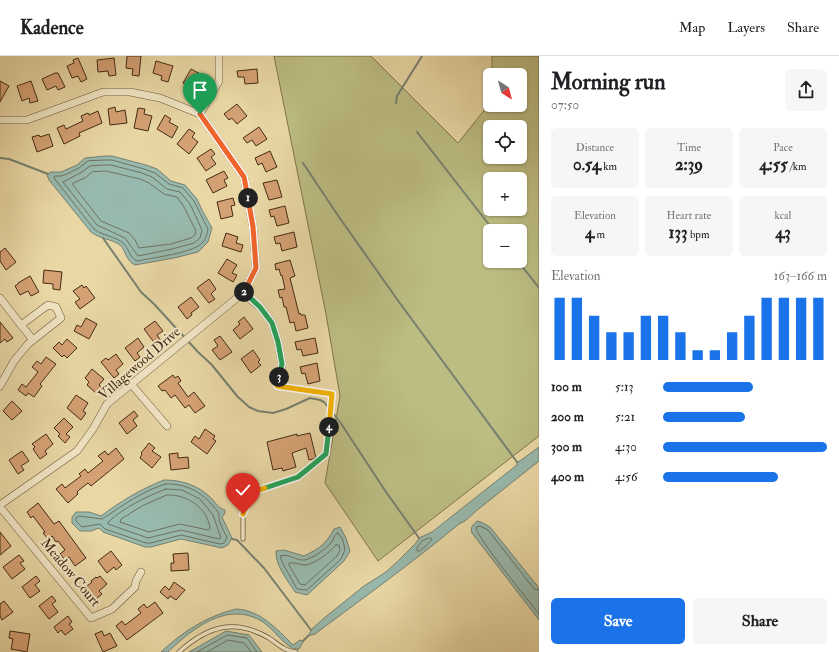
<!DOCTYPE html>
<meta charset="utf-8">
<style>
:root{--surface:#fff;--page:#f6f6f6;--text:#202124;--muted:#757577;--line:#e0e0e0;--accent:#1a73e8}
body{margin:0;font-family:"IM FELL Double Pica",serif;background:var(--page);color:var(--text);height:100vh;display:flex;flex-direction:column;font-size:15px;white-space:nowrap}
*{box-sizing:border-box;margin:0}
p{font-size:13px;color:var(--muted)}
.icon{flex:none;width:22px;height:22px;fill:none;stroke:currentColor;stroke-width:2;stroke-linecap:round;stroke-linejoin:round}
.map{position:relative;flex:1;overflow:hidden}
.sheet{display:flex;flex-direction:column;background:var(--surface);width:300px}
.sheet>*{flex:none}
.needle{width:26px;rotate:144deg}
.tools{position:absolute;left:483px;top:12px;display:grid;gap:8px}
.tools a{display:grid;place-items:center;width:44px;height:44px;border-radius:6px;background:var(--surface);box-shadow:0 1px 3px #0004;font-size:20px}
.pin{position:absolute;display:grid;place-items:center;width:34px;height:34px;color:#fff;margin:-41px -17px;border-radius:50% 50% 50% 0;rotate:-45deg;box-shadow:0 0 4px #0007}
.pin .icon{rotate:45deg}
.km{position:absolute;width:20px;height:20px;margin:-10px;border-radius:50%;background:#222;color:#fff;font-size:11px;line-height:20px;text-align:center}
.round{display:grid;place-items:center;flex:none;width:42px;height:42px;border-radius:6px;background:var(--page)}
.overview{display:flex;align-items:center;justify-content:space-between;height:68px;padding:0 12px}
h1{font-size:22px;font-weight:700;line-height:30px}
.stats{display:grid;grid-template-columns:repeat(3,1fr);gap:6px;height:68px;padding:4px 12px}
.stats div{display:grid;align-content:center;border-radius:6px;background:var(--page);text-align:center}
.stats b{font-size:17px;font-weight:700}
.stats small{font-size:11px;font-weight:400}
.stats p{font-size:11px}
.chart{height:112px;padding:8px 12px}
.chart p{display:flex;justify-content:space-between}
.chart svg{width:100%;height:72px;margin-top:4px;stroke:var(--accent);stroke-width:6}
.cta{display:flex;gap:8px;margin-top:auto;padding:8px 12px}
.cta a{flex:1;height:46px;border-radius:6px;background:var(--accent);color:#fff;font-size:16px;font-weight:700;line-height:46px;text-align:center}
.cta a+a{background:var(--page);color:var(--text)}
ul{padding:0 12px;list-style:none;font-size:13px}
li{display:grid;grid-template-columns:64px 48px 1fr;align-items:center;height:30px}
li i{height:10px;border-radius:5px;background:var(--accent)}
header{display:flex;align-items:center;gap:24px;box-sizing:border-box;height:56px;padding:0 20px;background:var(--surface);border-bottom:1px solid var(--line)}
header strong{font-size:19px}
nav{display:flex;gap:22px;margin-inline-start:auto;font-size:14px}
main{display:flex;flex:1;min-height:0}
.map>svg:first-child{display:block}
</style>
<header>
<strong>Kadence</strong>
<nav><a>Map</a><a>Layers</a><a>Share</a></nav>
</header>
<main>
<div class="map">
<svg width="539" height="596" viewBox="0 0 539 596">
<rect width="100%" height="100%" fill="#e9d8a6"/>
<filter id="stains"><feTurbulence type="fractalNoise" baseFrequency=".005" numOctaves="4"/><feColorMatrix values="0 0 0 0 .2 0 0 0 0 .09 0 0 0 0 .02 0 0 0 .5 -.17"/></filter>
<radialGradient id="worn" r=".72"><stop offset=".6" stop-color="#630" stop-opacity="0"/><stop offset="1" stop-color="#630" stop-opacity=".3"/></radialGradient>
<path fill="#bcbd83" stroke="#80744c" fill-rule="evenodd" d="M274,0h97l87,87 32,-40v2h30v-30h-28v-19h47v380l-161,125 -53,-78 15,-87 -14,-82zM490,71h30v30h-30zM490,123h30v30h-30zM490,175h30v30h-30z"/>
<g fill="#98b9ad" stroke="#778070">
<path d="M105,100h7l34,9 11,4 14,12 14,4 12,14 5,11 10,18 -4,14 -10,10 -24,6 -39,7c-10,-5 -9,-15 -15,-20 -8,-6 -20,-6 -29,-13l-42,-52 -2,-5 3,-3h11l16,-7 8,-7z"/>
<path d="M539,391v14l-63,50 -11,10 -6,3c-47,39 -96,74 -144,110l-7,2 4,-7 11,-10 41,-33 22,-14 12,-11 18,-18 3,-5 13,-6 85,-67v-3l3,-1z"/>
<path d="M164,424c18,0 34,5 47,18 5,5 7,10 14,12v3l-3,4 10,21 -4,7 -6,3 -41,-9 -30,8h-6l-42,-15 -4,-4 -8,3h-11l-8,-8v-6l4,-5h13l12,4c20,-15 40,-27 63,-36z"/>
<path d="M477,465l4,1 9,5 49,61v32l-67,-87c-2,-6 1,-8 5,-12z"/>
<path d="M340,471l6,11 4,13 -6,10 -37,34 -12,-3c-7,-11 -20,-27 -19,-41l8,-1 20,6c16,-8 22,-12 30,-27z"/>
<path d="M236,553c24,1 41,20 57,36l7,-5 3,1 -1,3 -3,5h-6c-11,-7 -19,-19 -30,-27 -35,-22 -70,6 -95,30h-7c21,-20 46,-36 75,-43z"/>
<polygon points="226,575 249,579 262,596 189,596"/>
</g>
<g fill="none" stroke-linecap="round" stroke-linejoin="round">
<g stroke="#6e7261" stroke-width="1">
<path d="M105,104h7l32,9 11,4 14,11 14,4 11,13 14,28c-1,5 -2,10 -6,14 -9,10 -51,15 -65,18 -8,-4 -8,-13 -14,-18 -8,-7 -20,-7 -29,-14l-40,-51 1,-2h6l6,-2 12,-6 9,-7z"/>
<polygon points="105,109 111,109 142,117 152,121 167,133 180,136 190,148 202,174 200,182 194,187 172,193 138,200 125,182 97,169 63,126 82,116 90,110"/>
<polygon points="106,115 140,123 149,127 164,138 177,141 184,151 196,175 195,179 191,182 171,188 139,192 135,184 129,177 101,165 73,129 73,127 85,122 92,116"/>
<path d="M165,428c23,-1 40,10 53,28 2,3 0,2 1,6 0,6 6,14 8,20l-3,5 -4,1 -39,-9 -30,8h-5l-41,-14 -5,-5 -18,3 -6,-6v-3l3,-2 23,3c22,-14 37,-26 63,-35z"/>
<path d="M166,433l16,1 18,9 13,16 8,23 -2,1 -38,-9 -33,8 -40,-14v-2c17,-15 37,-25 58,-33z"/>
<path d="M167,439c20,-1 41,13 43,34l-2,1 -28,-6 -31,8 -29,-10 1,-3 21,-13z"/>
<path d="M338,477l5,7 2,10 -4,9 -34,31 -10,-1 -14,-25 -3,-8c8,-3 16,5 25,4 8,-2 21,-11 26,-17 3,-4 3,-8 7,-10z"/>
<polygon points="430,482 432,483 431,485 420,495 417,495 417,492 422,485"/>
<path d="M336,489h3l1,5 -3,6 -32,29 -5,-1 -11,-19v-2c6,-1 11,2 17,2 10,-2 23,-12 30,-20z"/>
<path d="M539,534l-5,-1 -46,-59 -8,-4 -4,1c-1,9 54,75 63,87"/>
<polyline points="197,596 227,579 247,582 257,596"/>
<polyline points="207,596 228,584 244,587 251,596"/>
</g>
<g stroke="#778070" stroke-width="2">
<polyline points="396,47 397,40 422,0"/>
<polyline points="417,76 494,175"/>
<polyline points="0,102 9,103 48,118"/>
<polyline points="303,107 339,161 399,246 517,406"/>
<polyline points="103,182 141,236 154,248 198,296 212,309 237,340 249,351 258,355 273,357 286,353 310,342 320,344 324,346 340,366 386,436 419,482"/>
<polyline points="518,205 539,232"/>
<polyline points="232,483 237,484 264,512 311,574"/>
<polyline points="303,585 308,580"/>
</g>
</g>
<g fill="#d4a174" stroke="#452a15">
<polygon points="127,0 141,0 139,20 132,19 133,13 126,12"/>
<polygon points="78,2 87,23 81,26 78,20 72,22 67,10 74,7 73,4"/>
<polygon points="114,2 116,19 109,20 108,15 98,16 97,4"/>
<polygon points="156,5 173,10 168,26 161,24 162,20 153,17"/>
<polygon points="191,13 204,20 195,37 189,34 191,31 183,27"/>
<polygon points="257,13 258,27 245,28 244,21 238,21 237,15"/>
<polygon points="55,17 58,17 65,31 58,34 56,30 47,34 42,23"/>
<polygon points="0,25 9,30 0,46"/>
<polygon points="31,25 38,45 30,47 29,42 22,45 17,30"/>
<polygon points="237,48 247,60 237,68 232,62 229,64 224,58"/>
<polygon points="115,51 116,56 125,54 127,67 110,69 108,53"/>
<polygon points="138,52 145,53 144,58 152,60 148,75 134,72"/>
<polygon points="98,55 102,67 79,77 80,80 64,88 57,72 64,69 66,73 83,65 81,60 88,57 89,59"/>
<polygon points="165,59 171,63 169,66 178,71 172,82 157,73"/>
<polygon points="259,71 267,83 256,90 252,84 247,87 243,82"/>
<polygon points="189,73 195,77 192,81 198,86 189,98 177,88"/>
<polygon points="49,78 53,90 37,96 32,81 39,79 40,81"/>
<polygon points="211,93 215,98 211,101 216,108 206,115 197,102"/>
<polygon points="270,95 277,111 266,116 262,107 258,109 255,102"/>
<polygon points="224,115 228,122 224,124 227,130 213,137 206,124"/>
<polygon points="277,124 282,141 269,144 263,127"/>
<polygon points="233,142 235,149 231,150 233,160 221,163 217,146"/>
<polygon points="285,150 289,167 277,170 274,160 271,161 269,154"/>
<polygon points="294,176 297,191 282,195 280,187 276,188 274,181"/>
<polygon points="226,177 238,181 236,187 243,189 241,196 222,190"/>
<polygon points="5,192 16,206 6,214 0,205 0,196"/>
<polygon points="227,203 237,209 232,217 237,219 233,226 218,217"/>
<polygon points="290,204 295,220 290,222 299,258 300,257 301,259 305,259 308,272 296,275 294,266 290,267 286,251 284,251 282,241 280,242 278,234 285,233 282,219 281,220 279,213 276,214 275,208"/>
<polygon points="44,214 62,216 60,234 53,233 53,228 43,227"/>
<polygon points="30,220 39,236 31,240 28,235 20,239 15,230 18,228 18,227"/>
<polygon points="209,223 216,233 211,238 215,243 209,247 197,232"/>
<polygon points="82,229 84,232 86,230 95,242 80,253 75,246 80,243 73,235"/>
<polygon points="191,241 199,251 191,257 192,259 187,263 178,251"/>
<polygon points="244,261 253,273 240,283 233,274 240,268 238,266"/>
<polygon points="86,262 97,268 89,283 74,275 77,269 81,271"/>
<polygon points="155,265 163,275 157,279 161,285 156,289 144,273"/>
<polygon points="0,266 13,282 7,286 5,283 0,287"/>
<polygon points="220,280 232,296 220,304 212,294 218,290 214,284"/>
<polygon points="138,282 144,291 137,297 140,301 135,305 125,292"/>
<polygon points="315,282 318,297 303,300 301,293 297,294 295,286"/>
<polygon points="67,283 77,292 67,302 64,299 62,301 53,292 59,286 62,289"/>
<polygon points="253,294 260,304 258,306 261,309 251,317 241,303"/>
<polygon points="116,298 123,308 116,314 119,318 114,322 101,306 106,302 108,304"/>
<polygon points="46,301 56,308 40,328 42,330 34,341 28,337 26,340 18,334 22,328 26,331 38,316 32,311 37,305 41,308"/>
<polygon points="317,307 320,325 308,328 305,317 302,318 300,311"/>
<polygon points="92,313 104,323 99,329 102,332 97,338 87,329 89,326 85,322"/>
<polygon points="173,319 175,322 178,320 181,325 178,327 188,341 194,336 205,350 195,357 189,349 185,352 175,339 171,342 165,334 162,335 158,330"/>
<polygon points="76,339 88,347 83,355 86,357 81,364 67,352"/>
<polygon points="12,345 22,355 12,364 3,355"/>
<polygon points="134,355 138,360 133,364 137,370 127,378 119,367"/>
<polygon points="64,362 73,371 66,378 70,381 65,387 58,380 60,378 54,372"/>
<polygon points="205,373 215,380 213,383 216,385 207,398 191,386 195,380 199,383"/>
<polygon points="310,377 316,402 309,404 306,392 292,397 296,411 283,415 282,412 273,414 267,386 297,378 297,380"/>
<polygon points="46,378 53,388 45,395 47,398 40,403 33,393 35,391 32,388"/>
<polygon points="149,387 155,392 152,395 161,401 152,412 140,402 142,398 141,397"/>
<polygon points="116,392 124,403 91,430 88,427 79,434 77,436 78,438 68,447 56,433 62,428 65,432 81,420 79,418 85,413 88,417 103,405 98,400 105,395 108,399"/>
<polygon points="22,395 29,405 21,410 24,414 18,418 9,404"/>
<polygon points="178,397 178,402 188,401 189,412 171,414 169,398"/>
<polygon points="38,447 54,468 59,465 86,502 75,510 69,501 65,504 60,498 65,494 58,485 56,486 52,480 48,483 43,477 45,476 33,460 31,462 27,456"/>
<polygon points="0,476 11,490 0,499"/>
<polygon points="111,495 122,509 116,514 114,511 107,517 98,505"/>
<polygon points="188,497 189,514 171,515 171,507 174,507 173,498"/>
<polygon points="19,499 24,505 20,507 25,513 12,523 3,511"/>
<polygon points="36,520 40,525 35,529 40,535 30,542 22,531"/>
<polygon points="100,520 107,528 99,535 102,538 96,543 86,531 92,526 91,525 96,521 97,522"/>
<polygon points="174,526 185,534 176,544 170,540 168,543 160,536 165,530 169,534"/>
<polygon points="52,540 56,545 52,548 58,556 49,563 39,550"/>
<polygon points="4,545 13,556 2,564 0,560 0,548"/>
<polygon points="155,546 163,557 127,584 116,570 122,565 125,569 141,557 138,553 144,548 147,552"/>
<polygon points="68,560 72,566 69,568 73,573 65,579 61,574 58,577 54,571"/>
<polygon points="10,575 30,578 27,596 11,593 13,583 9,582"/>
<polygon points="102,575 104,580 110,577 117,590 103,596 95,578"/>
</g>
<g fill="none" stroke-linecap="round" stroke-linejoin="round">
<g stroke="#6e5639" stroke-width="5">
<g id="service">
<polyline points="243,483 243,458 252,436 298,421 326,398 332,338 277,330"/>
<path d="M179,596c29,-26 55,-34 90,-14 9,6 15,13 27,14"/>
</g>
</g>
<g stroke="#6e5639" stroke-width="8">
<g id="minor">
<polyline points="200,58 219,25 219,0"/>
<polyline points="0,64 27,64 103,36 130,36 160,42 200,58 244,121 253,171 256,212 243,237 107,348 93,373 77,395 0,449"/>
<polyline points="243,237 260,251 272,267 278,286 282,309 277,330"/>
<polyline points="0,242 21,269 48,249 56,251 61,262 28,288 14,305 0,330"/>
<polyline points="21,269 33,284"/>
<polyline points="131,328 167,370"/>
<polyline points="0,451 91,562 112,553 135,531 136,525 141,516"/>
</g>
</g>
<use href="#service" stroke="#f1e6c5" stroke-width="3.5"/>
<use href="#minor" stroke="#f1e6c5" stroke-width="7"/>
</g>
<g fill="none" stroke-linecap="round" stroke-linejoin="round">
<g stroke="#fff" stroke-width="8">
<polyline id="split-1" points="200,58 244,121 248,142"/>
</g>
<g stroke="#fff" stroke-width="8">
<polyline id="split-2" points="244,236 256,212 253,171 248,142"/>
</g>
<g stroke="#fff" stroke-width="8">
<polyline id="split-3" points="244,236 260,251 272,267 278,286 282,308 279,321"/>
</g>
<g stroke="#fff" stroke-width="8">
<polyline id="split-4" points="279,321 277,330 332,338 329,371"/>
</g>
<g stroke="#fff" stroke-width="8">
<polyline id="split-5" points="265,432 298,421 326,398 329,371"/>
</g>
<g stroke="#fff" stroke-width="8">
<polyline id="split-6" points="243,458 252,436 265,432"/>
</g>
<use href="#split-1" stroke="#f0652b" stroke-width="5"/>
<use href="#split-2" stroke="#f0652b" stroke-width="5"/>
<use href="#split-3" stroke="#22a559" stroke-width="5"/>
<use href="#split-4" stroke="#f5b400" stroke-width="5"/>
<use href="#split-5" stroke="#22a559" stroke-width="5"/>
<use href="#split-6" stroke="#f5b400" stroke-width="5"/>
</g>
<g text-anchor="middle" stroke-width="4" stroke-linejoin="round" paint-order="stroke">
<g font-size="14" fill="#452a15" stroke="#f1e6c5">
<text transform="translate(139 307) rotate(-41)" y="5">Villagewood Drive</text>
<text transform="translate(71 516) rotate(50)" y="5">Meadow Court</text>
</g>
</g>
<rect width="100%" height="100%" filter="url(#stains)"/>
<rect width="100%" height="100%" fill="url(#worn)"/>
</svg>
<div class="tools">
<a><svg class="needle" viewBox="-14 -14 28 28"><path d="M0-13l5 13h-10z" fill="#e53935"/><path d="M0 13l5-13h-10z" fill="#757577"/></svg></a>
<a><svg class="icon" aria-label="locate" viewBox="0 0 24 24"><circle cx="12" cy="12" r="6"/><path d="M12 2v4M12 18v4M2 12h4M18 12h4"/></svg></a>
<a>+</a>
<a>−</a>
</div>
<div class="pin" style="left:200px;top:58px;background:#1e9e55"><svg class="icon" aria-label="arrive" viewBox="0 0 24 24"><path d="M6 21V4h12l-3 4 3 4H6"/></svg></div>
<div class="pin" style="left:243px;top:458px;background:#d93025"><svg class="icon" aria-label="check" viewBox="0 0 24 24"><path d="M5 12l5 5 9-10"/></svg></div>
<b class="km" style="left:248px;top:142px">1</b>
<b class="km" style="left:244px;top:236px">2</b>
<b class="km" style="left:279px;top:321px">3</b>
<b class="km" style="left:329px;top:371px">4</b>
</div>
<section class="sheet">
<div class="overview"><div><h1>Morning run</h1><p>07:50</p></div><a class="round"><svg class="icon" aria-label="share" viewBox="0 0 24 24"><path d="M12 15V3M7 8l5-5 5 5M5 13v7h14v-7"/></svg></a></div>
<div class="stats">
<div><p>Distance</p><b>0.54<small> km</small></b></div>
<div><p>Time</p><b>2:39</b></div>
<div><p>Pace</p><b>4:55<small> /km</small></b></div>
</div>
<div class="stats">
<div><p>Elevation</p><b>4<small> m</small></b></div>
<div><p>Heart rate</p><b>133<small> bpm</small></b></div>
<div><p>kcal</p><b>43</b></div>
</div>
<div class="chart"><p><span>Elevation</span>163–166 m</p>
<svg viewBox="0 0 160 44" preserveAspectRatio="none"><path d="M5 44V6M15 44V6M25 44V17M35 44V27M45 44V27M55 44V17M65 44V17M75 44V27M85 44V38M95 44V38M105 44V27M115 44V17M125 44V6M135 44V6M145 44V6M155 44V6"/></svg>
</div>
<ul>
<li><b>100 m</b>5:13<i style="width:55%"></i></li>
<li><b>200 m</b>5:21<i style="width:50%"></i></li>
<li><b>300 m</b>4:30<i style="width:100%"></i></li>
<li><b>400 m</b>4:56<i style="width:70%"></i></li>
</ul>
<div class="cta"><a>Save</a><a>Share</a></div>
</section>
</main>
